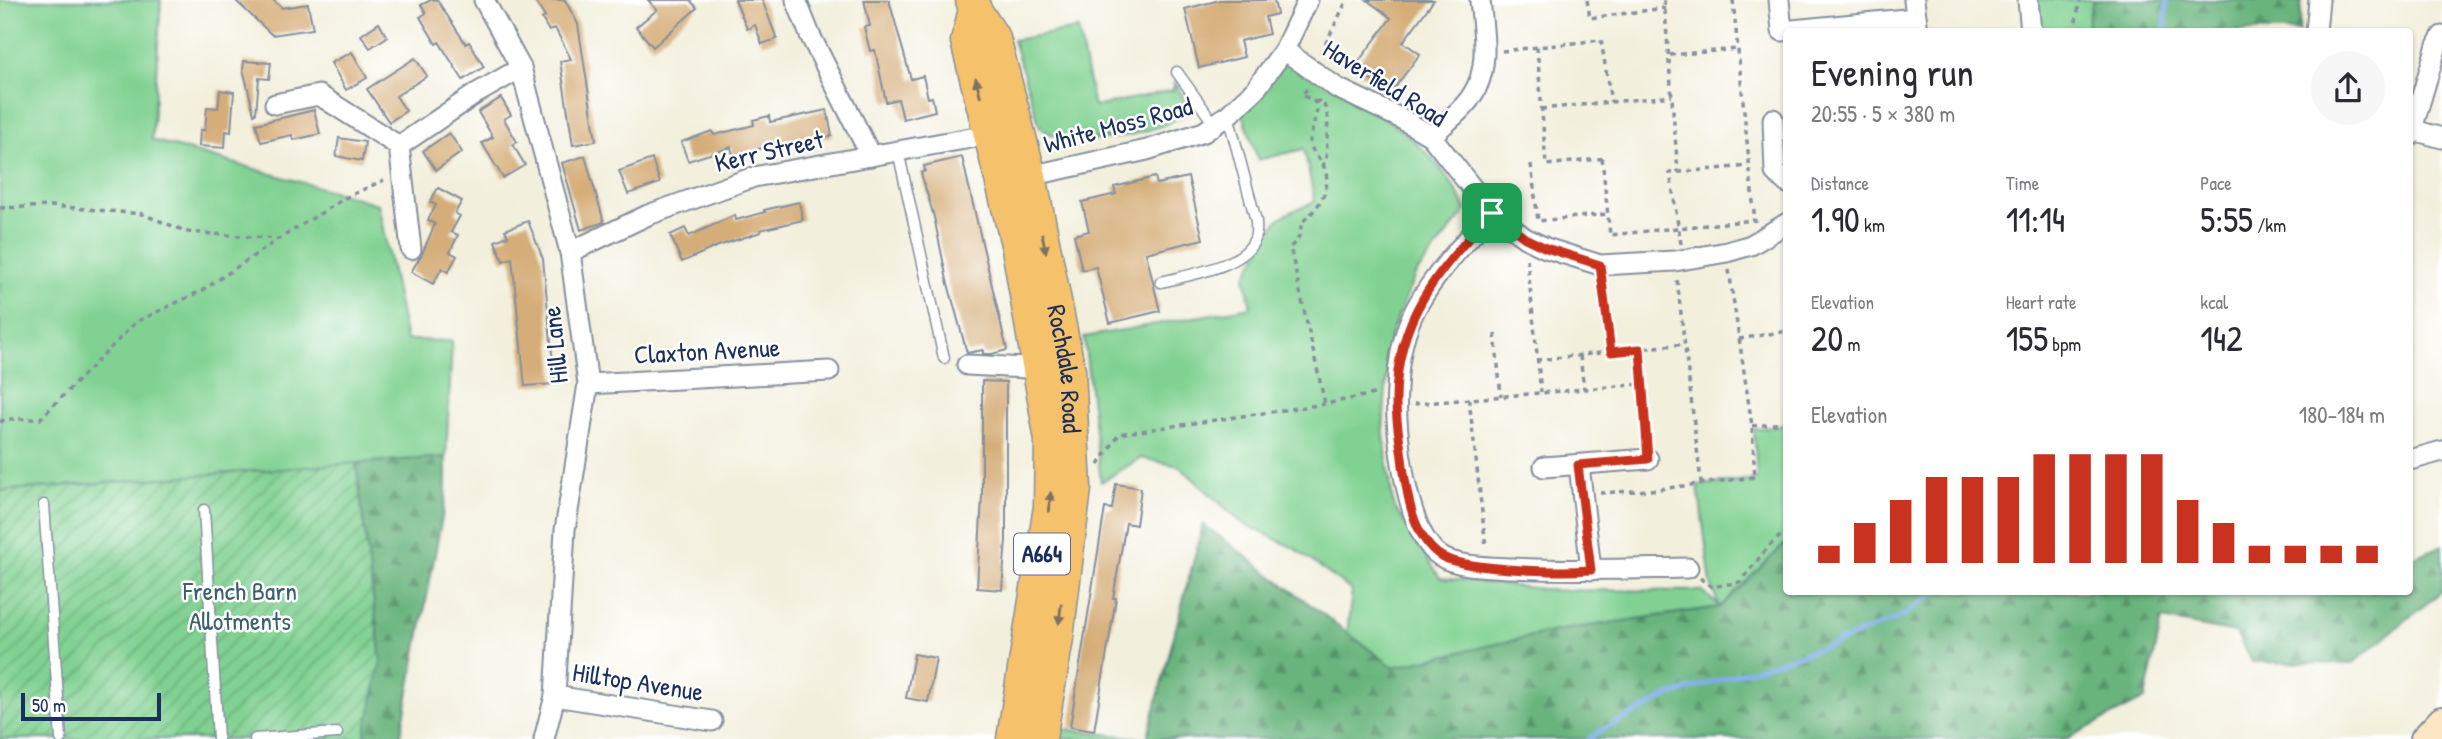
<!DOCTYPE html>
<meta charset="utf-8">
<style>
:root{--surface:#fff;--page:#f7f7f7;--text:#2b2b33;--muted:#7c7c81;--accent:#c8321e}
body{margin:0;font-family:"Patrick Hand",sans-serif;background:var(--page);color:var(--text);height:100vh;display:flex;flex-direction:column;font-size:26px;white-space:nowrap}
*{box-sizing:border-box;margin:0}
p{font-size:23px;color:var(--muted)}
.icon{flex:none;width:38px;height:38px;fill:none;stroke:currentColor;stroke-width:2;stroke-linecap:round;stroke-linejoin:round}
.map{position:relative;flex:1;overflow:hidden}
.drawer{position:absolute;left:1783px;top:28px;width:630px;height:567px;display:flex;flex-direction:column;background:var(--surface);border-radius:7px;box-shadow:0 2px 5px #0004}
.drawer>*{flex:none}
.scale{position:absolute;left:21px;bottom:18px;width:140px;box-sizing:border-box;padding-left:7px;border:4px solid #1b2f5e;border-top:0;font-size:19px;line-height:24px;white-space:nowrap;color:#1b2f5e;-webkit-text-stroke:5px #fff;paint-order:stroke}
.pin{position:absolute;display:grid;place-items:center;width:60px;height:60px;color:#fff;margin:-30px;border-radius:14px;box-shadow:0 4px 10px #0006}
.round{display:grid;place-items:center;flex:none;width:74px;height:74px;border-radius:37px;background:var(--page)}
.summary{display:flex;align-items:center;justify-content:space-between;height:119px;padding:0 28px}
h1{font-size:38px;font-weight:600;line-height:52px}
.metrics{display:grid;grid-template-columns:repeat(3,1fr);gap:10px;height:119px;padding:7px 28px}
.metrics div{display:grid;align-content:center}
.metrics b{font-size:35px;font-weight:600}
.metrics small{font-size:19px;font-weight:400}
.metrics p{font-size:19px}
.chart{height:196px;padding:14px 28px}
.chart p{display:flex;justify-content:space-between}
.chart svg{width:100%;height:126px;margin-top:7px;stroke:var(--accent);stroke-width:6}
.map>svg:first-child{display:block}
</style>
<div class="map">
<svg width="2442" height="739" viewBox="0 0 2442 739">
<defs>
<pattern id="forest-firs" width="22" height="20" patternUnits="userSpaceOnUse" patternTransform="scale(1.75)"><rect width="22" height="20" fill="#68b47c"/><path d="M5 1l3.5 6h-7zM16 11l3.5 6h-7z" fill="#559369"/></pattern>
<pattern id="garden-furrows" width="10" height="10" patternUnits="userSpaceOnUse" patternTransform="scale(1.75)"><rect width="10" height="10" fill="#81d292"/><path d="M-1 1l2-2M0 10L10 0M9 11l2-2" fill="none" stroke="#69ab7a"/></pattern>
</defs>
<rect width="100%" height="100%" fill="#fff"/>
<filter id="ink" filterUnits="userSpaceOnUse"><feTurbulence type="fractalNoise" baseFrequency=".0143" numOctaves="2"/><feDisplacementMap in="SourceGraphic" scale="14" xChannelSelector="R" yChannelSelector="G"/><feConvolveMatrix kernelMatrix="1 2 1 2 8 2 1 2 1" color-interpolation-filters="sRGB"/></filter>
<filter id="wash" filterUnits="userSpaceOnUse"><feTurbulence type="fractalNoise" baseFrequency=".00686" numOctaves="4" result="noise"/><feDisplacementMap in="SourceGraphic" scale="28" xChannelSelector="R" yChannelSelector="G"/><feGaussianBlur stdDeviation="1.57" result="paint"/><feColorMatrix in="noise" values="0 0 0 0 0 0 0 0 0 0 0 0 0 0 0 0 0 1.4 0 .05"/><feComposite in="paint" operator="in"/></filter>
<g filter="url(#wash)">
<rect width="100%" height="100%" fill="#f2efdc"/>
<g fill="#81d292" stroke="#4e8078" stroke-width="2">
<polygon points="0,0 161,0 152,140 378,204 406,340 452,341 446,457 0,491"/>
<polygon points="2033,0 2093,0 2086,31 2036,31"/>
<path d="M1078,29l16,78 79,-17 2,-8 15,29c-9,5 -19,11 -29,15 -31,11 -95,24 -121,1l-27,-87z"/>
<path d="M1288,59c64,40 147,77 178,151l-51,65 -25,61 -7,92 10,77 47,73 113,12 149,1 17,15 -8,-22 -13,-99 59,-6 -3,-50 33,-4v117l-67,65 -165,24 -162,36 -46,-34 5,-42 -58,-43 -52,-25 -63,-57 -38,-8 -40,24 -17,-145 167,-30 -6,-30c7,-11 28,-54 34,-58 11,-9 24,-12 36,-17l-11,-53 -46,11 -17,-52z"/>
<polygon points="1061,729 1147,739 1060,739"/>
</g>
<g fill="url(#forest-firs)" stroke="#42726d" stroke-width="2">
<polygon points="2093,0 2302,0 2299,31 2086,31"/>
<polygon points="446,457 446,496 400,739 364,739 381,661 356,463"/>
<polygon points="1203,524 1393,667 1555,631 1720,607 1787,542 1787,592 2410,592 2410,559 2442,545 2442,591 2352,664 2252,662 2236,633 2162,619 2145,699 2066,739 1147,739"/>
</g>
<polygon fill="url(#garden-furrows)" stroke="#4e8078" stroke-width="2" points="356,463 381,661 364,739 0,739 0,491"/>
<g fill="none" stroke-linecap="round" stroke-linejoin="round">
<g stroke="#7aace6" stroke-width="5">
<polyline points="2165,32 2167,0"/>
<polyline points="1589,739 1600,731 1671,695 1831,645 1901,617 1935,592"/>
</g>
</g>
<g id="blocks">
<g fill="#d5ad78">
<polygon points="235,0 273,0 282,8 308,4 313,29 272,35"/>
<polygon points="431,0 437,0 466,44 469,42 484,67 463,80 439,42 436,44 420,17 426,13 421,5"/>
<polygon points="534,0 565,0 578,24 596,141 573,145 560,61 571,59 555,28 549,31 542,19 545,17"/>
<polygon points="648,0 690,0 697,8 653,47 636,27 657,10"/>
<polygon points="735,0 762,0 777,39 762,44 755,25 747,29"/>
<polygon points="864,0 889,0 911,79 923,76 928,98 932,97 935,111 903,119 898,99 886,102 875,50 870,51 864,27 870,26"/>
<polygon points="1220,0 1274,0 1277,14 1265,17 1269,34 1240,41 1244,57 1199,68 1185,9"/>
<polygon points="1367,0 1434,0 1403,42 1420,54 1390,94 1354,68 1391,18"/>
<polygon points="379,23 387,37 370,48 361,35"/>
<polygon points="352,52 367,78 346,90 331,63"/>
<polygon points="415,58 427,76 396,96 406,111 389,122 367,89"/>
<polygon points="244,61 271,63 269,79 259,78 256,113 254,114 243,69"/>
<polygon points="220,90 234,92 231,132 226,131 225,148 199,146 200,130 205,130 207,107 218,108"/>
<polygon points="501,98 511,115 504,119 517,142 513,145 525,165 503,178 482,143 493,137 478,112"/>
<polygon points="314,110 320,134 293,140 292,135 261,142 256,124"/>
<polygon points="827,110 832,136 780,147 780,144 733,155 731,147 688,161 681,142 712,131 714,135 754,125 753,120 769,116 770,122"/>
<polygon points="449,133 462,152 436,170 423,151"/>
<polygon points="339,138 365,142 362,161 336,156"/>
<polygon points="585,156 604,222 581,230 562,163"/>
<polygon points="962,157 1007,350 992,354 983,354 983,350 967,353 947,280 934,217 921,173 925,171 924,166"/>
<polygon points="652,159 660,183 628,194 619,171"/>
<polygon points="1155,177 1157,184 1188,177 1203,239 1146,253 1160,311 1110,323 1096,267 1082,270 1074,235 1089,231 1082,202 1116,194 1114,187"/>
<polygon points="438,188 462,201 455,213 460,216 451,232 458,235 450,252 457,256 448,272 442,268 433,284 411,272 422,254 435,224 428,220 436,205 430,202"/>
<polygon points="799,202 803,220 760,230 761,232 718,246 682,262 670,235 685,228 689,236 735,215 736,220 765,212 764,210"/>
<polygon points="528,221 543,259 555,384 525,386 512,258 503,261 495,241 508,236 505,230"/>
<polygon points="982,381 1006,382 1006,540 1002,590 977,588 982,496"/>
<polygon points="1116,484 1141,488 1136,525 1126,523 1113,598 1116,598 1094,731 1070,727 1105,508 1112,509"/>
<polygon points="914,654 936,658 928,702 906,698"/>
</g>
</g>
</g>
<g filter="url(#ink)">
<use href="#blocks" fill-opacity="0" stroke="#868f9d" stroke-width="2"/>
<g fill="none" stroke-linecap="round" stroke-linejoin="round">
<g stroke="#868f9d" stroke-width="13">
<g id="lane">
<polyline points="1177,72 1215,125"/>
<polyline points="898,151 944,358"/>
<path d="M1161,282c26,-7 85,-15 94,-44 2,-5 1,-12 1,-17l-28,-106"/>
<polyline points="44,505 61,739"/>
<polyline points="204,510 218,739"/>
<polyline points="255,739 337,733"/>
</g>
</g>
<g stroke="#868f9d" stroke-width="23">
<g id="street">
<polyline points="484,0 521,68 570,252 588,384 565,530 555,696 544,739"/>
<polyline points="796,0 810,35 871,156"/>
<polyline points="1779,0 1782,31 1916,18"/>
<polyline points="1914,0 1918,32"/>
<polyline points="2028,0 2031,32"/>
<polyline points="2316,32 2319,0"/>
<polyline points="1284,50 1337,88 1400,118 1431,136 1492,213 1525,238 1546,248 1600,265 1675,261 1727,252 1751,245 1787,223"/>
<polyline points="275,104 319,95 399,146 477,93 521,68"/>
<polyline points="1773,119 1775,172 1787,183"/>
<polyline points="2410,129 2442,138"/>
<path d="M1431,136c13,-12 30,-24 40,-39 20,-28 12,-65 9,-97"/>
<polyline points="2410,136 2437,45 2442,36"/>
<polyline points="399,146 411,249"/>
<polyline points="1021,178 1147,150 1204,132 1228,115 1255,90 1284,50 1308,0"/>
<path d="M1492,213c-28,30 -56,59 -76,95 -13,24 -18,55 -19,82 -3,38 9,144 43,166 16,11 52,11 72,12 59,3 117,1 176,0"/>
<polyline points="570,252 648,215 754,177 998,133"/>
<polyline points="967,365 1046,369"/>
<polyline points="588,384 829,371"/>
<polyline points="2410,460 2442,451"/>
<polyline points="1579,465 1591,570"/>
<polyline points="1544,467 1648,459"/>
<polyline points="555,696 712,721"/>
</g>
</g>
<g stroke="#868f9d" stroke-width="32">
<polyline id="secondary" points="2425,739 2442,721"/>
</g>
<g stroke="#868f9d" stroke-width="35">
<g id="primary">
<path id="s1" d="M972,0l3,10 19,29 36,137 39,195 6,117 -18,150 -17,101"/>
<polyline points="975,10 967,41 1018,248 1051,440 1050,507 1013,739"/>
</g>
</g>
<g stroke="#868f9d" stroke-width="3.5" stroke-dasharray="5 5" stroke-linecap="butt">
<polyline points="1587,0 1590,18 1665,8"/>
<polyline points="1664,0 1678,172"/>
<polyline points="1733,0 1755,222"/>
<polyline points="2074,32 2080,0"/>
<polyline points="1537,47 1546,165 1607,158"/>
<polyline points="1502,51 1601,40 1611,102"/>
<polyline points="1321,53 1347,0"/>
<polyline points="1670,55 1738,49"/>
<path d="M1307,89l-5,6 13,7 2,8 -8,34c4,7 9,13 13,19 13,23 -3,45 -20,59 -3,12 -1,17 -12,25l35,157"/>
<polyline points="1315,102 1319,101 1324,104 1328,118 1326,162 1322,165"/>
<polyline points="1541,109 1672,96"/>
<polyline points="1602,158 1610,235 1754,220"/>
<polyline points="1531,164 1538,221 1608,214"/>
<polyline points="0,208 52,206 142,214 188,232 279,239 347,197 384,180"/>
<polyline points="1681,244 1670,173 1748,166"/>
<polyline points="1527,259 1541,392"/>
<polyline points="1677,280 1701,482"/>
<polyline points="1602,281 1611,352"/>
<polyline points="1495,334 1501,396"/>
<polyline points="1739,339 1787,331"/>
<polyline points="1640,349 1647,442"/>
<polyline points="1580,356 1584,389"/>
<polyline points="1536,360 1684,344"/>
<polyline points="1469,399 1486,547"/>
<polyline points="1414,404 1642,384"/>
<polyline points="0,422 6,419 40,419 136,322 203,290 277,240"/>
<polyline points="1752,426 1787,423"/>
<polyline points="1099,465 1119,434 1325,404 1379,393"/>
<polyline points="1600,493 1651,490 1755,477 1752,426 1729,270"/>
<polyline points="1700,578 1712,587 1740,582 1769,546 1787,530"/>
</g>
<use href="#lane" stroke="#fff" stroke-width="10"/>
<use href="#street" stroke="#fff" stroke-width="19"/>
<use href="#secondary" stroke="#fbe6c4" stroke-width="28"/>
<use href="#primary" stroke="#f5c16b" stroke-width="32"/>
</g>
<defs><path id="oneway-solid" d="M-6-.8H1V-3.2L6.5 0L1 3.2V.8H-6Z" transform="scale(1.75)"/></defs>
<g fill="#7d7164">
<use href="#oneway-solid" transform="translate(978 87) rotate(-104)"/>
<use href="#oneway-solid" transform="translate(1044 243) rotate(78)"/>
<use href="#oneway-solid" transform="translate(1050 502) rotate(-86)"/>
<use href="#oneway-solid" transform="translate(1060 614) rotate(97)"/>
</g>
</g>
<g fill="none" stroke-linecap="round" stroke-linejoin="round" filter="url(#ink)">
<g stroke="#fff" stroke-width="14">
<path id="route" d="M1492,213l33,25 21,10 54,17 11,87 29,-3 8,110 -70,6 13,105c-30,2 -132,1 -153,-16 -25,-19 -31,-59 -35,-88 -2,-21 -7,-42 -7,-63 -1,-85 42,-132 96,-190z"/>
</g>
<use href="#route" stroke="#c8321e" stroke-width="9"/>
</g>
<g text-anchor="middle" stroke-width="5" stroke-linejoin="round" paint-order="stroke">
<rect fill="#fff" stroke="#5f6d8e" stroke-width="2" x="1014" y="533.5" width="56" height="41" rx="5"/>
<g font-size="24" font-weight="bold" fill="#1b2f5e">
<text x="1042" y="562">A664</text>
</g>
<g font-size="26" fill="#1b2f5e" stroke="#fff">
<text transform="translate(1385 83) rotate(32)" y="9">Haverfield Road</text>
<text transform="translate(1118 125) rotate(-15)" y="9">White Moss Road</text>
<text transform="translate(769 151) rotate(-13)" y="9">Kerr Street</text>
<text transform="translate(555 345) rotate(-96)" y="9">Hill Lane</text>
<text transform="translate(707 351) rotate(-3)" y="9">Claxton Avenue</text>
<text dy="9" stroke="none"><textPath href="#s1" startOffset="383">Rochdale Road</textPath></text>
<text transform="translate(638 682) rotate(9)" y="9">Hilltop Avenue</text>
</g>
<g font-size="26" fill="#3a606e" stroke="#fff">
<text x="240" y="600">French Barn<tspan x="240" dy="30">Allotments</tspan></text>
</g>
</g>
</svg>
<div class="scale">50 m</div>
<div class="pin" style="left:1492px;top:213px;background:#1e9e55"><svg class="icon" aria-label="arrive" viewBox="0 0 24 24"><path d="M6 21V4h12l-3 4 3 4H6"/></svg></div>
<section class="drawer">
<div class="summary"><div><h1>Evening run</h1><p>20:55 · 5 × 380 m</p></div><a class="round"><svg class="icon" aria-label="share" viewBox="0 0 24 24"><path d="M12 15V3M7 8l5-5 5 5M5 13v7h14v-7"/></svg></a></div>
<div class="metrics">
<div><p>Distance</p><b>1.90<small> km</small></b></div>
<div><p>Time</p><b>11:14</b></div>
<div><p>Pace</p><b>5:55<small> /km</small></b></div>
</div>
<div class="metrics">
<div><p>Elevation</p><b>20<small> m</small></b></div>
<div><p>Heart rate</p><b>155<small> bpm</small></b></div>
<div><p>kcal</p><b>142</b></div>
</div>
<div class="chart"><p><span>Elevation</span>180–184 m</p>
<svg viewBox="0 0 160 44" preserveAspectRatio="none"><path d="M5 44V38M15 44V30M25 44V22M35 44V14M45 44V14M55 44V14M65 44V6M75 44V6M85 44V6M95 44V6M105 44V22M115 44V30M125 44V38M135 44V38M145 44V38M155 44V38"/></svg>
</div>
</section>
</div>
